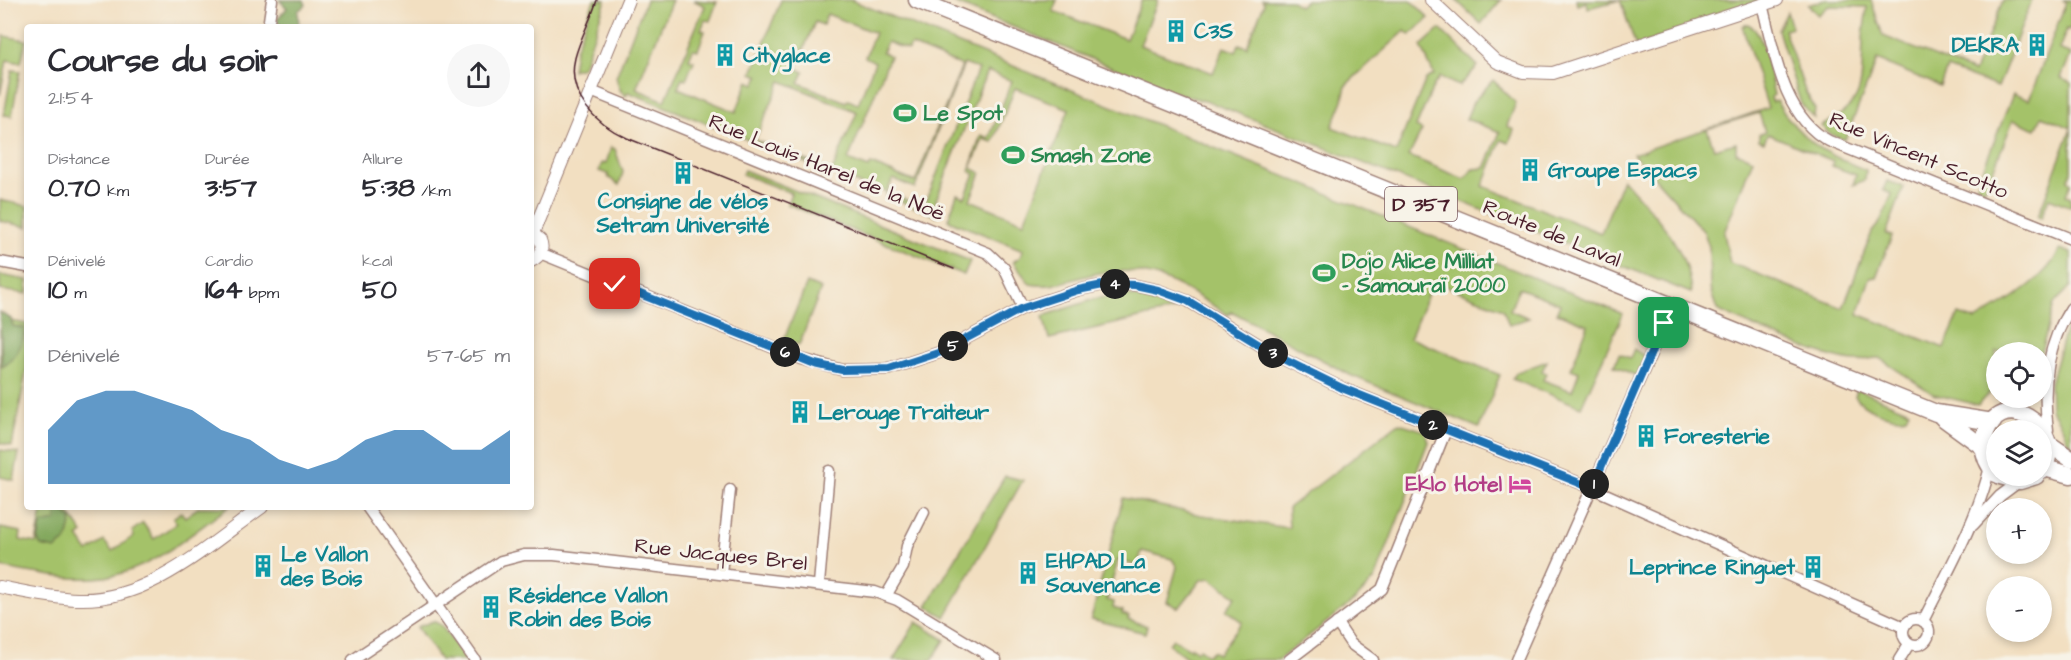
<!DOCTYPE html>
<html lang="fr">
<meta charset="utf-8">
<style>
:root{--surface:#fff;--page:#f7f7f7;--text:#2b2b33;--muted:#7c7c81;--accent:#1f6fb2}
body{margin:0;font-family:"Architects Daughter",sans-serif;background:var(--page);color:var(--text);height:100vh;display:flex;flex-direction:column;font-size:22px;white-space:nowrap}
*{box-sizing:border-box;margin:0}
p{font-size:20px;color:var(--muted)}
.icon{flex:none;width:33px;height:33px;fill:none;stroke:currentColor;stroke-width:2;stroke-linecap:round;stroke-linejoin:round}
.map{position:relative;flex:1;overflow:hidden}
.sheet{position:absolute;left:24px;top:24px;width:510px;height:486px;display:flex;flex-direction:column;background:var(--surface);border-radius:6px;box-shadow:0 3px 9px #0003}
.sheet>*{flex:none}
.controls{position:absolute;left:1986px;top:342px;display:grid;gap:12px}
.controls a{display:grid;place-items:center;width:66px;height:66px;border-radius:50%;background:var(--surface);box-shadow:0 3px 9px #0003;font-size:30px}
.pin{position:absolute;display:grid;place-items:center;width:51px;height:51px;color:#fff;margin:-26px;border-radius:12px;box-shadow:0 3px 9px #0006}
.km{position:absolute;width:30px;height:30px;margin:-15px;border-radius:50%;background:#222;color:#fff;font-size:16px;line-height:30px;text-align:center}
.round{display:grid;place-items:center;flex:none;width:63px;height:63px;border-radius:32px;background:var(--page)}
.headline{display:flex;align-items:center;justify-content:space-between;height:102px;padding:0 24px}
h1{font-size:33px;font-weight:800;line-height:45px}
.figures{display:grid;grid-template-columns:repeat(3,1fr);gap:9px;height:102px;padding:6px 24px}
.figures div{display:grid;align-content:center}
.figures b{font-size:26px;font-weight:800}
.figures small{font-size:16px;font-weight:400}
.figures p{font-size:16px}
.chart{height:168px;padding:12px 24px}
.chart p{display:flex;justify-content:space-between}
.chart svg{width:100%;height:108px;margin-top:6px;fill:var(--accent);opacity:.7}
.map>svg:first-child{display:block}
</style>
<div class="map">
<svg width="2071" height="660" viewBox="0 0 2071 660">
<rect width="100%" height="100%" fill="#f7f3e8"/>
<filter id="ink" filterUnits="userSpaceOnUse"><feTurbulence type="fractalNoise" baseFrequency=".0167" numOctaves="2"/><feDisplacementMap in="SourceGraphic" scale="12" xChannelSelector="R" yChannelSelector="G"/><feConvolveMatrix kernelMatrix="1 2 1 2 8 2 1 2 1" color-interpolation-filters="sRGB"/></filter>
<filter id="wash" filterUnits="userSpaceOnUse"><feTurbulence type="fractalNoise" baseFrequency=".008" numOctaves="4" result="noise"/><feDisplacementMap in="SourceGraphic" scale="24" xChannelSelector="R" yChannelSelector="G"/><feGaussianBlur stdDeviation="1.35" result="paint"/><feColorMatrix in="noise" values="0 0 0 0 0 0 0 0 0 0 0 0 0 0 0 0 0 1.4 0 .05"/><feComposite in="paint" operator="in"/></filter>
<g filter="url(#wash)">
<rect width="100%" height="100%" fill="#f2dfc1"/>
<g fill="#a4c269" stroke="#77704a" stroke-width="1.5" fill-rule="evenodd">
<polygon points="594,0 606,0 583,67 572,70 575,50"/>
<path d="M646,0h26l-36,89 29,12 40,-95 -12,-6 24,2 -7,19 -5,-1 -4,10 4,1 -7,19 -5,-1 -4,10 5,2 -8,18 -4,-1 -4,10 58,24 12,-31 7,3 4,-8 -7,-3 29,-73h70l772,314 -42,93 -69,-28 5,-7 30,-11 -5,10 4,2 -3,7 29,11 7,-19 -8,-3 17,-44 -31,-12 3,-9 -41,-16 -9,22 19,8 -20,7 -6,-16 -70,-28 -23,57 90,37 -21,53 -129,-53 -119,-64 -3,4c-45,-28 -79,-53 -134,-41 -22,5 -43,15 -64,10l-17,-22 7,-5 3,-7 -75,-30 9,-26 8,3 10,-23 -6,-3 12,-36 8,3 23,-57 -25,-10 -54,137 6,3 -2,5 -51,-20 1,-4 -14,-6 -2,3 -243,-97 -2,4 -6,-6 -4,-13zM827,14l48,19 -10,24 10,5 -17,42 -10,-4 -2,2 -47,-19 5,-11 -8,-4 19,-46 8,3zM887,42l21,8 3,-5 51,21 -47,116 -44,-18 -2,4 -21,-8 42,-104 -8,-4zM964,64l14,5 -54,138 -37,-15 6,-13 22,9zM781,81l76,31 -25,59 -77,-31zM1015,88l54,21 -45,113 -54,-22 11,-27 -10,-5 12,-29 10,3z"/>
<path d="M947,0h110l-4,11 73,28 16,-39h16l-18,45 73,28 11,-26 12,5 3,-8 8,3 17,-43 -2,-4h29l8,6 7,-6h105l18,18 -19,17 -5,-4 -59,54 -3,15 -11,27 64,25 30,-73 8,-4 -13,-29 19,-17 38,37 -19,20 -19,-9 -6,8 -18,42 6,3 -13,26 55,23 9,-10 12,-1 15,-36 -34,-13 7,-17 20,-22 23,23 -9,23 7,4 -5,13 -8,-3 -18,46 118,47 22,-54c30,34 65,66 68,114l-479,-190 -39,-11z"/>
<polygon points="1456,0 1501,0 1481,24"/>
<polygon points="1576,0 1777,0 1636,46 1620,0 1588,8 1587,2 1577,5"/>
<path d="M1825,0h46l12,36 91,36 29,-72h29l-34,87 -51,-19 -7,18 -63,-26 -32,80 -15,-6 -9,-8c46,-23 40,-40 42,-86 0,-10 3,-22 4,-33l-38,-1 -11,9 -10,-10z"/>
<polygon points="2062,0 2071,0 2071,30 2067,29 2059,49 2071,54 2061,78 2071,83 2071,128 2042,116 2036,129 2013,120 1989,181 1984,190 1976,187 2013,94 2029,100 2066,2"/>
<polygon points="1787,12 1792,28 1784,30 1805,91 1815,108 1814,118 1801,104 1778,30"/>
<path d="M1748,24c18,8 21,52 26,71l-3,2 1,5 4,-1c25,39 48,53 90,69l-1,10 -12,5 3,-10 -24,-9 1,-5 -65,-27 -4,8 -5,-2v-6l6,-2 -6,-19 -52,16 7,20 22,-6v9l17,7 -29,74 6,30 113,45 29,-76 8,-10 12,-28 -9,-4 4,-9 17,6 -18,47 6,2 -16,41 -6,1 -12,36 86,34 15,-34 17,6c29,-18 70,-39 84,-71l11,4v33l-17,18 -13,48h-45v38l-7,3 -11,12 -45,-11 -54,-36c-9,-1 -15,3 -23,3 -30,0 -108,-37 -139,-51l-7,-21 -1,-42 -5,-15 -71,-78 135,-46 -26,-82z"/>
<polygon points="4,36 26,40 21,63 7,60 0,95 0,61"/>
<polygon points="12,70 20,71 12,116 4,115"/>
<polygon points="2071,129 2071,172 2068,180 2071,183 2066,195 2071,197 2071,207 2049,198 2041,218 2038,216"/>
<polygon points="611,147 615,149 623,172 619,185 608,177 608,174 599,171 602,163 606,164"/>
<polygon points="744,170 970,261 964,275 787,204 791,193 742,174"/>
<polygon points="0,200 27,206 27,227 0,221"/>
<polygon points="0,275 27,280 27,294 0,290"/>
<polygon points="807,283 821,289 799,345 784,339"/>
<polygon points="1127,295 1150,300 1174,310 1049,339 1043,316 1098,298"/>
<polygon points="0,319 27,324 27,367 12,446 0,443"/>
<polygon points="2071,319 2071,450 2062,427 2051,409 2050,383 2064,334"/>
<polygon points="1634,349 1646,357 1637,376 1614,366 1619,354 1630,358"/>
<path d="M1857,389l52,22 -3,6c-13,4 -44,-9 -51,-21z"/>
<polygon points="1399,423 1425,431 1428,442 1375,579 1355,600 1278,660 1190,660 1169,644 1173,639 1190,649 1192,647 1197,651 1199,649 1208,655 1212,651 1218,654 1242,622 1226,610 1236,597 1210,578 1201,580 1179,608 1167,602 1177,567 1172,559 1142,551 1137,566 1118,560 1107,600 1114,602 1113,608 1123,611 1122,614 1129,616 1128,619 1147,626 1145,633 1091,619 1123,498 1201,515 1289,528 1288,508"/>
<polygon points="0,450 19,453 14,480 0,477"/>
<polygon points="1005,476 1023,480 945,617 927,606"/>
<path d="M43,507h22l18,26 -5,4 10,15 16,-11 8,10 22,-15 -2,-5 11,-8 11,16 23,-16 -4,-5 8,-6 4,5 14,-10h30c-33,23 -67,54 -106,66 -39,12 -84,1 -123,-6v-39l21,4 -1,8 16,3z"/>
<polygon points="433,621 441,625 466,660 440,660 417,627"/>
<polygon points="916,622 945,640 932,660 893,660"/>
</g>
<g fill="#83a85d" stroke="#666444" stroke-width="1.5">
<polygon points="279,0 304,0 306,5 298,11 299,27 280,27 277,19 287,8"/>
<path d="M0,312l11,7 2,7 11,2c2,13 -10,33 -22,39z"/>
<polygon points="62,510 72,520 67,540 55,549 41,546 38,541 41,524 56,521 56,511"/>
</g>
</g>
<g filter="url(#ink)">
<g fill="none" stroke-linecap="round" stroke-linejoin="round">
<g stroke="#9e7f76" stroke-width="13">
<g id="minor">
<path d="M1762,4c12,47 21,113 67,137l242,98"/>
<polyline points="268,27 272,0"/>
<polyline points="591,91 988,253 1004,268 1023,308"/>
<polyline points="540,253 801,359 842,370 889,369 941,352 1023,308 1078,290 1108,284 1135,285 1158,290 1188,301 1279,357 1342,388 1592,488 1904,627"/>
<polyline points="0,262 27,267"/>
<polyline points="2009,413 2026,398"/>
<path d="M2048,430c-6,-42 -1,-86 23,-122"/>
<polyline points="367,507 475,660"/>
<polyline points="1973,525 2000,496 2020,481"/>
<polyline points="721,573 730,490"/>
<polyline points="819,584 829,471"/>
<polyline points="886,596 903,567 907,546 924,512"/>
<circle cx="1916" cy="632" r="13"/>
<path d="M1923,621c25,-50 54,-100 67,-154"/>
<polyline points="1337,623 1351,644 1373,660"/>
<polyline points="353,660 501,561 524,555 554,555 875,592 897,600 996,660"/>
<polyline points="1289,660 1382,589 1446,430"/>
<polyline points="1516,660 1672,306"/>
<polyline points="1899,660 1909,644"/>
</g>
</g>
<g stroke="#9e7f76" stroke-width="14">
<g id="tertiary">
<polyline points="1431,0 1497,62 1523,72 1553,73 1777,0"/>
<path d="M531,232l9,8c4,9 0,17 -9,21"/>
<polyline points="533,233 628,0"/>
<path d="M0,587c25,5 51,11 77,12 71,3 130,-53 185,-92"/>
</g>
</g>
<g stroke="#9e7f76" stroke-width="19">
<g id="primary">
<polyline points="917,0 1936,413 1993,422"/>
<polyline points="1942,417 1983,447"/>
<polyline points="2052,446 2071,459"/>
<polyline points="2044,468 2071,475"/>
<path d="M1996,474c-9,-10 -14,-20 -12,-34 11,-58 87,-13 58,31"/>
<polyline points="2000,476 2020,481 2036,476"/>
</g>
</g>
<use href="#minor" stroke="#fff" stroke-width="10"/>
<use href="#tertiary" stroke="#fff" stroke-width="12"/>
<use href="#primary" stroke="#fff" stroke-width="16"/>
<path stroke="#4a1f2b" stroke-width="1.5" d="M597,0c-6,20 -17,38 -22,58 -9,37 21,66 52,80l327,131"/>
</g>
</g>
<g fill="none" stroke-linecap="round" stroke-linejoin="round" filter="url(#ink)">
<g stroke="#fff" stroke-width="12">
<polyline id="route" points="615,284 815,364 842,370 889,369 941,352 1023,308 1078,290 1108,284 1135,285 1158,290 1188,301 1279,357 1342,388 1592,488 1664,323"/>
</g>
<use href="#route" stroke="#1f6fb2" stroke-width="8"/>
</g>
<defs>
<g id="building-bare" transform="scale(1.8)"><path d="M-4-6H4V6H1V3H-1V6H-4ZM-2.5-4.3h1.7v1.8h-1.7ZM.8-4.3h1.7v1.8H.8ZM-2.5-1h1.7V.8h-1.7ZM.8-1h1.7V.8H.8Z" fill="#0f9aa8" stroke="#f7f3e8" stroke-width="2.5" paint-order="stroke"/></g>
<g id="stadium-bare" transform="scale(1.8)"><path d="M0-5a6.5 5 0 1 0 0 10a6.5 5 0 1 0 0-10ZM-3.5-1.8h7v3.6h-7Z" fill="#2e9e5b" stroke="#f7f3e8" stroke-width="2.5" paint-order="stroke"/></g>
<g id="hotel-bare" transform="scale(1.8)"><path d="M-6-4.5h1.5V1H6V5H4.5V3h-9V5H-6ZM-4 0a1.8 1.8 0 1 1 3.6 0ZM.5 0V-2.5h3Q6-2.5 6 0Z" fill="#d1479c" stroke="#f7f3e8" stroke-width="2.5" paint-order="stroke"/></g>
</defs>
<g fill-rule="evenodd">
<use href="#building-bare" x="1176" y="31"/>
<use href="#building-bare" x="2037" y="45"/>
<use href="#building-bare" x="725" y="55"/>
<use href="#stadium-bare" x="905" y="113"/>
<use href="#stadium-bare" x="1013" y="155"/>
<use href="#building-bare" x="1530" y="170"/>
<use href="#building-bare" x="683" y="173"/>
<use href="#stadium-bare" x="1324" y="273"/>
<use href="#building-bare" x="800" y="412"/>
<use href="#building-bare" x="1646" y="436"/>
<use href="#hotel-bare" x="1520" y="484"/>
<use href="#building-bare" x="263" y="566"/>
<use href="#building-bare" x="1813" y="567"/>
<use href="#building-bare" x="1028" y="573"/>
<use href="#building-bare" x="491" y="607"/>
</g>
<g text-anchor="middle" stroke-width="6" stroke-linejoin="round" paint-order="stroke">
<rect fill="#f7f3e8" stroke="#7e5f64" stroke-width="1.5" x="1385" y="187" width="72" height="34" rx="4.5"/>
<g font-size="20" font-weight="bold" fill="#4a1f2b">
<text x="1421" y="211">D 357</text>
</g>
<g font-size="21" font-weight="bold" fill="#0d838f" stroke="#f7f3e8" text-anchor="start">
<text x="1194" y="38">C3S</text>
<text x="2019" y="52" text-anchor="end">DEKRA</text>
<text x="743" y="62">Cityglace</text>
<text x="1548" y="177">Groupe Espacs</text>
<text x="683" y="208" text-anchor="middle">Consigne de vélos<tspan x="683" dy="24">Setram Université</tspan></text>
<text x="818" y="419">Lerouge Traiteur</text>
<text x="1664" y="443">Foresterie</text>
<text x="281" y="561">Le Vallon<tspan x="281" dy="24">des Bois</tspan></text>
<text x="1046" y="568">EHPAD La<tspan x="1046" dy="24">Souvenance</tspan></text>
<text x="1795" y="574" text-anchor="end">Leprince Ringuet</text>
<text x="509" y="602">Résidence Vallon<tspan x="509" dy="24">Robin des Bois</tspan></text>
</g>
<g font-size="21" font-weight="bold" fill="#27864d" stroke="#f7f3e8" text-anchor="start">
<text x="923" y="120">Le Spot</text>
<text x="1031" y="162">Smash Zone</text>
<text x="1342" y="268">Dojo Alice Milliat<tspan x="1342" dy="24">- Samouraï 2000</tspan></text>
</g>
<g font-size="21" fill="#4a1f2b" stroke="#f7f3e8">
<text transform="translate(1919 155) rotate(23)" y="7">Rue Vincent Scotto</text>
<text transform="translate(827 167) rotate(22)" y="7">Rue Louis Harel de la Noë</text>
<text transform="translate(1552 233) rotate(22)" y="7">Route de Laval</text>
<text transform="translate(721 554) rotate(6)" y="7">Rue Jacques Brel</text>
</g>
<g font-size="21" font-weight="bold" fill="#b23c85" stroke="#f7f3e8" text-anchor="end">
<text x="1502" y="491">Eklo Hotel</text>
</g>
</g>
</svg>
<div class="controls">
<a><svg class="icon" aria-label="locate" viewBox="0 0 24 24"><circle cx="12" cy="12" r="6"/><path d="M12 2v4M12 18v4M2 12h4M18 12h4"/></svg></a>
<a><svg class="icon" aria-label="layers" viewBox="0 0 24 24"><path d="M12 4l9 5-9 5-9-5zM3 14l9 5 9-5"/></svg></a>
<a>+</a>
<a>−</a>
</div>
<div class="pin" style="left:1664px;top:323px;background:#1e9e55"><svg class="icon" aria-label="arrive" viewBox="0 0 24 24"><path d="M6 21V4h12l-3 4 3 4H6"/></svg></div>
<div class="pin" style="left:615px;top:284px;background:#d93025"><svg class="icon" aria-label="check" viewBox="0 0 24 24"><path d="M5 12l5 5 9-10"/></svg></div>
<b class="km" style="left:1594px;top:484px">1</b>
<b class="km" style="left:1433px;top:425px">2</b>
<b class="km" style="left:1273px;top:353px">3</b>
<b class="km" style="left:1115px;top:284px">4</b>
<b class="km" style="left:953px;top:346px">5</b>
<b class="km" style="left:785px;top:352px">6</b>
<section class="sheet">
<div class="headline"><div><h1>Course du soir</h1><p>21:54</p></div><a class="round"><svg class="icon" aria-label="share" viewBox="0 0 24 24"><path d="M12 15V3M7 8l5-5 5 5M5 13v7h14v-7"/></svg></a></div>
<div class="figures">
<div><p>Distance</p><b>0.70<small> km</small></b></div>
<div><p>Durée</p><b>3:57</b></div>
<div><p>Allure</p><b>5:38<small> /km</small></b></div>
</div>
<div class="figures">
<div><p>Dénivelé</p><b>10<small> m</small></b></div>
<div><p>Cardio</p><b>164<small> bpm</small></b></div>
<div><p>kcal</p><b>50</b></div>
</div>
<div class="chart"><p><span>Dénivelé</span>57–65 m</p>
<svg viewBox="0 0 160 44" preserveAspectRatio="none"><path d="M0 44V22L10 10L20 6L30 6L40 10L50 14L60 22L70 26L80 34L90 38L100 34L110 26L120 22L130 22L140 30L150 30L160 22V44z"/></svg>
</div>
</section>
</div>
